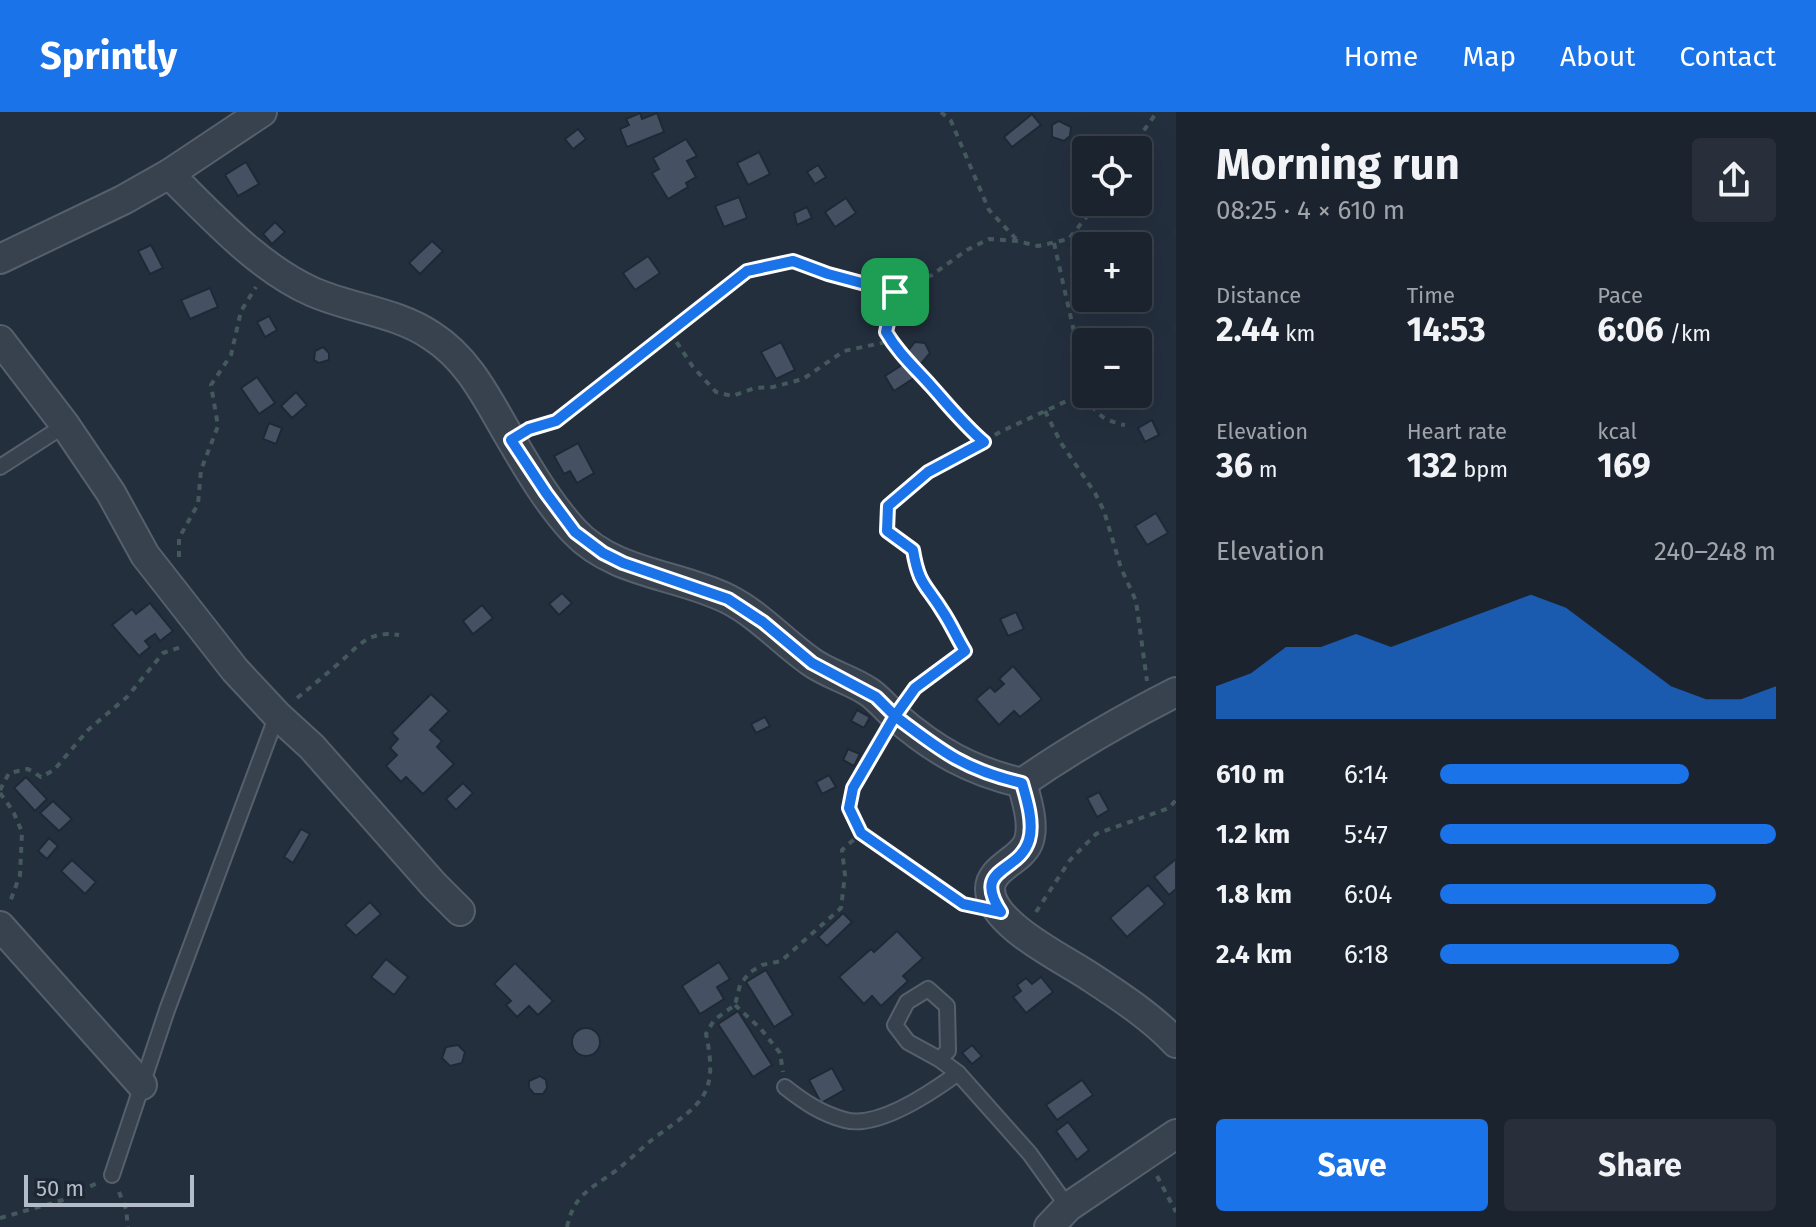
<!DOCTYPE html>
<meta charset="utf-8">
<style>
:root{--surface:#1b232e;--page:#282f3a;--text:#f1f3f6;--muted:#a0a4aa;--line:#39404a;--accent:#1a73e8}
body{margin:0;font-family:"Fira Sans",sans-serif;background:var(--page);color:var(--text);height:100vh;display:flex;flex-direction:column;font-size:30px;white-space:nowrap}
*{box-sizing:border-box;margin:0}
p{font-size:26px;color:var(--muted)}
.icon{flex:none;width:44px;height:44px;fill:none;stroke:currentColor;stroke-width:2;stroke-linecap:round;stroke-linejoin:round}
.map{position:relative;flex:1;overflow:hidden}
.side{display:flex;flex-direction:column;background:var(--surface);width:640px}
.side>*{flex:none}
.controls{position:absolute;left:1072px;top:24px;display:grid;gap:16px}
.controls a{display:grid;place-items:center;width:80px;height:80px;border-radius:8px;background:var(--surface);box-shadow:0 8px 32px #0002,0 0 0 2px var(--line);font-size:40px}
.scale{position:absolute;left:24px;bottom:20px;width:170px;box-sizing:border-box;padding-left:8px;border:4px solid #b4bcc9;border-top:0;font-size:22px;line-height:28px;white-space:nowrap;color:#b4bcc9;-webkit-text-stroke:6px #1d2633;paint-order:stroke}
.pin{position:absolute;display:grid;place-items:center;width:68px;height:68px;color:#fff;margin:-34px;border-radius:16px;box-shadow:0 4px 12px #0006}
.round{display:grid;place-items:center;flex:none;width:84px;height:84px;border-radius:8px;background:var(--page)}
.summary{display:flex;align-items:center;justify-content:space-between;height:136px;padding:0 40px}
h1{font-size:44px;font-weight:700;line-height:60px}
.stats{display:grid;grid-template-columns:repeat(3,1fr);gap:12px;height:136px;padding:8px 40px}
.stats div{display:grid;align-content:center}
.stats b{font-size:34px;font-weight:700}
.stats small{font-size:22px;font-weight:400}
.stats p{font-size:22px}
.chart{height:224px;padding:16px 40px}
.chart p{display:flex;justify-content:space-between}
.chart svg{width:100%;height:144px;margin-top:8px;fill:var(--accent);opacity:.7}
.primary-button{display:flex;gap:16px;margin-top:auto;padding:16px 40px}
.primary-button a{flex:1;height:92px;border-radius:8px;background:var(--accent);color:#fff;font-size:32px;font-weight:700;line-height:92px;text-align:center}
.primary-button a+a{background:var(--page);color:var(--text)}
ul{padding:0 40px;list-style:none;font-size:26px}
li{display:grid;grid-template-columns:128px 96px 1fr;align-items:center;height:60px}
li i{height:20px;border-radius:10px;background:var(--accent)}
header{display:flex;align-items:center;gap:48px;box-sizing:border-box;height:112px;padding:0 40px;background:var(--accent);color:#fff}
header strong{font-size:38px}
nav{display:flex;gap:44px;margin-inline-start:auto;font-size:28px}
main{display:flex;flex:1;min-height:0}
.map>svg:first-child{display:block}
</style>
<header>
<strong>Sprintly</strong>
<nav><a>Home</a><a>Map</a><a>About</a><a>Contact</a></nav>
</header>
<main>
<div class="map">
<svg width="1176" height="1115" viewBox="0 0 1176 1115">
<rect width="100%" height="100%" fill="#242f3e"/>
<g fill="#455162" stroke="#1f2835" stroke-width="2">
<polygon points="640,1 642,7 657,1 664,20 627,35 620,17 629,13 626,7"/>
<polygon points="1032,2 1041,13 1012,35 1004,25"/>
<polygon points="1059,9 1071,15 1070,24 1064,29 1052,25 1052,13"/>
<polygon points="578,17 586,27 573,37 565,27"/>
<polygon points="686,27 697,44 687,49 696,65 686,71 688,75 668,87 652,61 659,57 653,46"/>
<polygon points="759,40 770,62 748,73 737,51"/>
<polygon points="246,50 259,72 238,84 225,63"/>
<polygon points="818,53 826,65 815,72 807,60"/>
<polygon points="739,85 747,106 724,115 715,94"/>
<polygon points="846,86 856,101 835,115 825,100"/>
<polygon points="807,95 812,106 797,113 794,101"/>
<polygon points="275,110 285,120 272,132 263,122"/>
<polygon points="432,129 443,139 420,162 409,151"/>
<polygon points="151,133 163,156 150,162 138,139"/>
<polygon points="648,144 660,161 635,178 623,161"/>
<polygon points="210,176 218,195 190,207 181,188"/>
<polygon points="269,204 277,218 265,225 257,210"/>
<polygon points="781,230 795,258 776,267 761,240"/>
<polygon points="915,230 925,231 930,241 921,252 910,249 907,240"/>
<polygon points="323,235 329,241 329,248 319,251 314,248 315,239"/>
<polygon points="905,251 914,266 894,279 885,264"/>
<polygon points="257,265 275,291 259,302 241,276"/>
<polygon points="296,280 307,293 292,306 281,294"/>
<polygon points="1152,308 1159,323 1145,330 1138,316"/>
<polygon points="269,311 282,316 276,332 263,327"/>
<polygon points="578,331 594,361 577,371 570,359 564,362 554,344"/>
<polygon points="1156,401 1168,421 1147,433 1135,414"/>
<polygon points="562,481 572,491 559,503 549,492"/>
<polygon points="150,491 173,519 160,529 155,522 145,529 150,535 139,544 112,513 132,497 136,502"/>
<polygon points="482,493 493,506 473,522 463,509"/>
<polygon points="1016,500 1024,517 1008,524 1000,507"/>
<polygon points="1013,554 1042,587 1020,605 1014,599 999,613 976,587 990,575 995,580 1004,572 999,567"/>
<polygon points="431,582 449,599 430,618 442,629 437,635 454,652 423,682 406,665 401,670 386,654 397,643 390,636 398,627 392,621"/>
<polygon points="857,598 870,605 864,616 851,609"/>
<polygon points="765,605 770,614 756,621 751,612"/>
<polygon points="848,637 860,642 854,654 843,648"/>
<polygon points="829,663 836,675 822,682 816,670"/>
<polygon points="26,665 47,687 35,699 14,676"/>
<polygon points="463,671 473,681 456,698 446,687"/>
<polygon points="1099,680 1109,698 1097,705 1087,686"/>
<polygon points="53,689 72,707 59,719 40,701"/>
<polygon points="301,717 310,722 293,751 284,745"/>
<polygon points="49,726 58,734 47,747 38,739"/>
<polygon points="1176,747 1176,777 1169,783 1154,765"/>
<polygon points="72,748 96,770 85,782 61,759"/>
<polygon points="1148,773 1165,792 1127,825 1110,806"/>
<polygon points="370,790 381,802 356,824 345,813"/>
<polygon points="843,801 852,810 827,834 818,825"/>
<polygon points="897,819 923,846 903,864 908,869 881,894 872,884 864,892 839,865 871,837 874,840"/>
<polygon points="386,847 408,865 394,883 371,865"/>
<polygon points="719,850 730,867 717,875 724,887 700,902 682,874"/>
<polygon points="515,851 553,889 538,903 529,894 517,905 506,893 511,889 494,872"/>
<polygon points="766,858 793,903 774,915 746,870"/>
<polygon points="1041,865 1053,880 1026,901 1013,885 1021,879 1017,873 1026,866 1032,872"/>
<polygon points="738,899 772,953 753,965 718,912"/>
<circle cx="586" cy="930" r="14"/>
<polygon points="458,933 465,940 462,951 450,954 442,946 446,935"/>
<polygon points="972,933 982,944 972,952 962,941"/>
<polygon points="832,956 844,978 821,991 809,968"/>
<polygon points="540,964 546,968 547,976 543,982 534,982 529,976 529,969"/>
<polygon points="1082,968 1093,983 1057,1008 1046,993"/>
<polygon points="1068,1010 1089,1038 1077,1048 1056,1019"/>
</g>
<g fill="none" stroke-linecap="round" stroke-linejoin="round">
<g stroke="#565f6c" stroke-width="18">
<g id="lane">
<polyline points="0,355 65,313"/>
<polyline points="939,947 948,939 947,894 928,877 907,890 895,913 908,930 939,947 958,961"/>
<path d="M785,975c19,15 37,27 60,33 33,9 87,-28 113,-47l72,81 38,53"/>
<polyline points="112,1063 167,898 277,603"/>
</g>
</g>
<g stroke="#565f6c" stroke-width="32">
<g id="street">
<path d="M169,62c43,42 88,93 144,118 39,17 84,20 119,44 39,25 57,67 80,105 18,31 38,64 62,90 40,43 104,43 154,68 30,15 54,42 82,62 17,13 40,18 59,31 10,7 17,16 26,24 40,35 76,55 127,67 49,-34 101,-64 154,-91"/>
<polyline points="0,147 123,88 169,62 262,0"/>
<polyline points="0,228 65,313 111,381 145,443 235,558 277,603 312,635 434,773 460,799"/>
<path d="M1022,671c5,18 13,43 6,60 -8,18 -38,25 -38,46 0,35 74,70 99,87 29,19 63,41 87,67"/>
<polyline points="0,814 142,973"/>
<polyline points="1049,1115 1068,1095 1176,1022"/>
</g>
</g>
<g stroke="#44595c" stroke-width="4" stroke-dasharray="6 6" stroke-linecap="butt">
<polyline points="941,0 951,9 989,98 1016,127"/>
<polyline points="1130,38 1157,0"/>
<polyline points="1054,131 1086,273"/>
<path d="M895,180l-9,40c12,21 29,36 45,54 18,20 32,39 53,56"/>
<polyline points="670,220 693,255 716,280 732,284 755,276 773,275 803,267 844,239 891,229"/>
<path d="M1088,282c5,20 17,27 37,31"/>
<polyline points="1045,299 1061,331 1095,381 1104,399 1121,456 1136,489 1147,569"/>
<polyline points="533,316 556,309 747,159 793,149 828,162 895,180 932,163 967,138 989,127 1017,129 1038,134 1069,127 1098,90"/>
<polyline points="179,445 179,426 198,392 201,358 218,314 211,273 231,243 241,199 256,175"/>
<path d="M910,584l31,-29 24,-16c-8,-13 -14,-27 -22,-39 -17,-28 -24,-26 -30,-62l-26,-19 1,-25 40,-34 72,-40 86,-40"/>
<path d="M297,586c14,-11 27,-22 41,-34 21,-18 30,-34 61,-29"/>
<polyline points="883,624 853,676 849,696 861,721 963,792 970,794"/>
<polyline points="0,678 9,661 28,657 41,665 54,658 88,618 127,585 163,541 184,534"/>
<polyline points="0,681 13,699 22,720 20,763 10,790"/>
<polyline points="1036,800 1070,748 1096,722 1169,696 1176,688"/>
<polyline points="735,893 761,917 780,941 783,960"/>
<polyline points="1157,1064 1176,1100"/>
<polyline points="119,1080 126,1097 128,1115"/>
<polyline points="0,1106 63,1088 99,1070"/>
<path d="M567,1115c7,-32 22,-37 47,-55 15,-11 28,-25 43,-36 45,-33 62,-41 49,-102l8,-14 21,-15 5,-20 9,-12 13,-8 19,-4 60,-53 4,-33 -3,-25 19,-17"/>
</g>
<use href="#lane" stroke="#38414e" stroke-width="14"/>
<use href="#street" stroke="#38414e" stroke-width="28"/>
</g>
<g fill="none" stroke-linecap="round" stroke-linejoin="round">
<g stroke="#fff" stroke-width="16">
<path id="route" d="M895,180l-67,-18 -35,-13 -46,10 -191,150 -27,8 -18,11 35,53 29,39 28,21 20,10 105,36 35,23 49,41 64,34 19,19 -42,72 -4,20 12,25 102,71 38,8c-30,-46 18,-38 28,-72 5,-17 -2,-40 -7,-57 -57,-13 -81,-32 -127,-67l20,-28 50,-37c-8,-13 -14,-27 -22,-39 -17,-28 -24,-26 -30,-62l-26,-19 1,-25 40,-34 56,-30c-20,-17 -35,-36 -53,-56 -16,-18 -33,-33 -45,-54l9,-40"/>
</g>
<use href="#route" stroke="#1a73e8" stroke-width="10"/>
</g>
</svg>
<div class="controls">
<a><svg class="icon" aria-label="locate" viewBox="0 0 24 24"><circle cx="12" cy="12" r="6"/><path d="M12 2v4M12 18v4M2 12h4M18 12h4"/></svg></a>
<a>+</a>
<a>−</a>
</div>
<div class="scale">50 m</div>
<div class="pin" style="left:895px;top:180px;background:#1e9e55"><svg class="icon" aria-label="arrive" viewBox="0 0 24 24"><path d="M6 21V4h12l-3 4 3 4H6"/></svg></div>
</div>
<section class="side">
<div class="summary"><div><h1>Morning run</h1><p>08:25 · 4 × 610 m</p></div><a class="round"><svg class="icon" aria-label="share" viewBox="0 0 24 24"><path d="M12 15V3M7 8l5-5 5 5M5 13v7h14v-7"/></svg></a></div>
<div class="stats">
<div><p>Distance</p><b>2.44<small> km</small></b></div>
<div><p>Time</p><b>14:53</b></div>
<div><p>Pace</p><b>6:06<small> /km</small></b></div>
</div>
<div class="stats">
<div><p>Elevation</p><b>36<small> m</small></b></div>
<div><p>Heart rate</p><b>132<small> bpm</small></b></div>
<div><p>kcal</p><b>169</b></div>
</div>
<div class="chart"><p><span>Elevation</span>240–248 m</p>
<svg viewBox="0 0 160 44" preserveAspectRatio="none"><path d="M0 44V34L10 30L20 22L30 22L40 18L50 22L60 18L70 14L80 10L90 6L100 10L110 18L120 26L130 34L140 38L150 38L160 34V44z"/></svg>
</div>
<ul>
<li><b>610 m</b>6:14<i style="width:74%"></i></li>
<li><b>1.2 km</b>5:47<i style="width:100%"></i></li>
<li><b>1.8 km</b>6:04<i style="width:82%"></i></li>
<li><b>2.4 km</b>6:18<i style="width:71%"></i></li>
</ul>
<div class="primary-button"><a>Save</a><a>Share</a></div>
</section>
</main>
